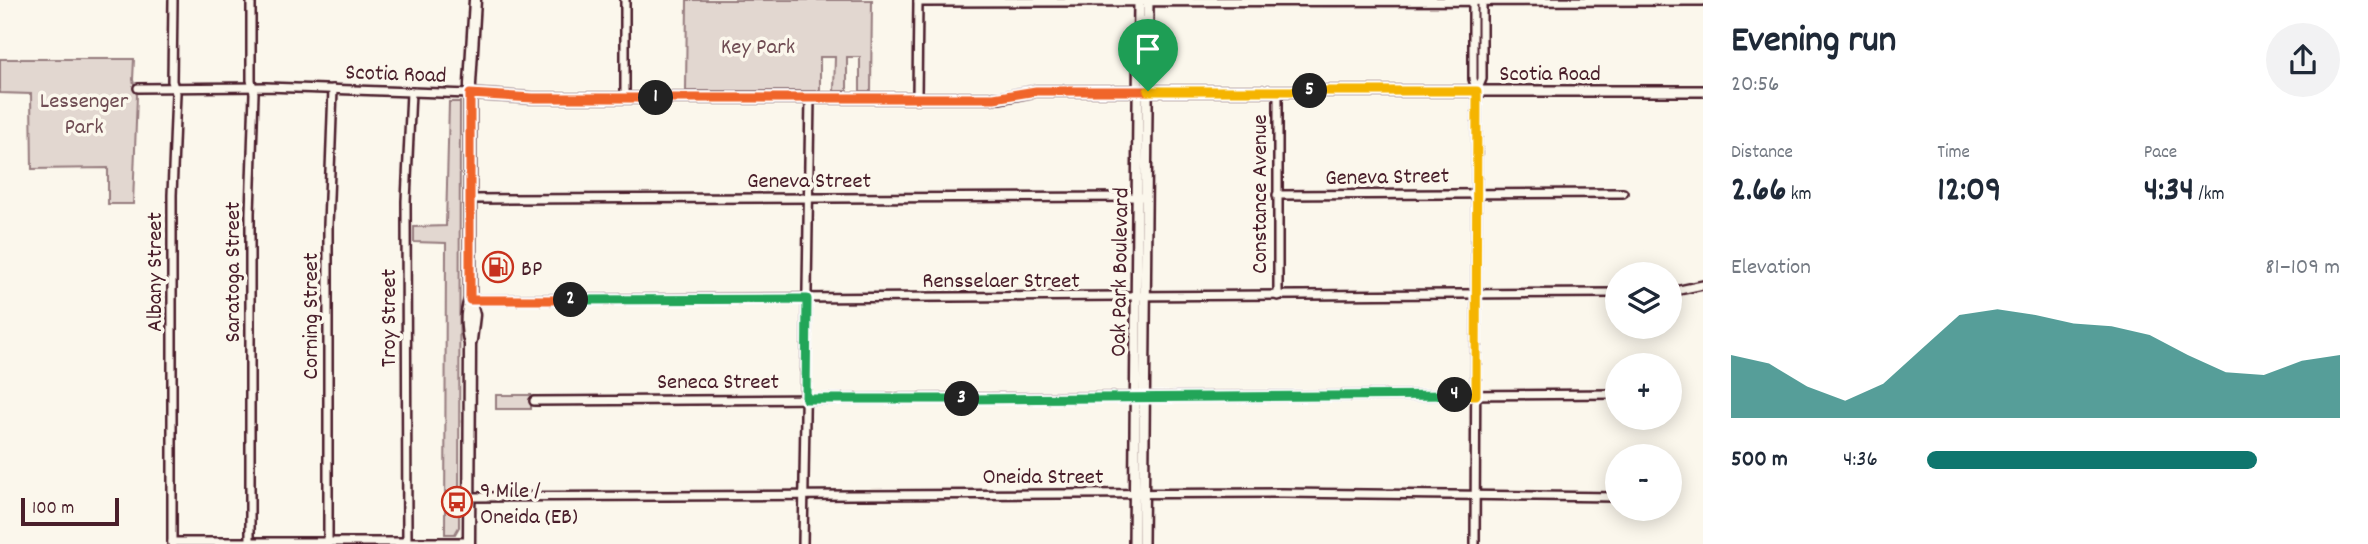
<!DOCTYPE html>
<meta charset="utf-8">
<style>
:root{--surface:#fff;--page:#f2f2f3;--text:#1f2937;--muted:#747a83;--accent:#0f766e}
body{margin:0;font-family:Dekko,sans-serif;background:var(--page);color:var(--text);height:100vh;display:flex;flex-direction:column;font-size:26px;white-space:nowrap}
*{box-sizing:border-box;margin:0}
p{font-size:23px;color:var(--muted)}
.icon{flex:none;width:38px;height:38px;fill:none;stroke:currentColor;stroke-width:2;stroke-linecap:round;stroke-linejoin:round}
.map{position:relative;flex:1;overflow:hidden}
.drawer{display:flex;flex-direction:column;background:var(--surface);width:665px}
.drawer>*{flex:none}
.fabs{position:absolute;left:1605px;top:262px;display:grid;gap:14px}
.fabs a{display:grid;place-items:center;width:77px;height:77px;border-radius:50%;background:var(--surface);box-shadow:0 4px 18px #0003;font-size:35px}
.scale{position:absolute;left:21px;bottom:18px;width:98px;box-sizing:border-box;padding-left:7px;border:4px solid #4a1f2b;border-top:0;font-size:19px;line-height:24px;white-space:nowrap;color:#4a1f2b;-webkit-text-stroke:5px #fbf7ec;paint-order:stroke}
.pin{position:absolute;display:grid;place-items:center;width:60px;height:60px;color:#fff;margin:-72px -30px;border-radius:50% 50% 50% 0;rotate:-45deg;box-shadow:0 0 7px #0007}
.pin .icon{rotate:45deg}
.km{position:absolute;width:35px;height:35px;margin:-18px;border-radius:50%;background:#222;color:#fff;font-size:19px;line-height:35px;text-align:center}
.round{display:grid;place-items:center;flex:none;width:74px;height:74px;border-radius:37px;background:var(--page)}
.overview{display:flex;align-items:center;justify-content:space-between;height:119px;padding:0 28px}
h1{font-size:38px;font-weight:700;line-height:52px}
.figures{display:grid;grid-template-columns:repeat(3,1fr);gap:10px;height:119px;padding:7px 28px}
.figures div{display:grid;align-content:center}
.figures b{font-size:35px;font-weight:700}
.figures small{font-size:19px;font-weight:400}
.figures p{font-size:19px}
.chart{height:196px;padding:14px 28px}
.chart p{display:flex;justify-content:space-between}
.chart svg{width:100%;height:126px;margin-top:7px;fill:var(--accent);opacity:.7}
ul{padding:0 28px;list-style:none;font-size:23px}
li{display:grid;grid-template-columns:112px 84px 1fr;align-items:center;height:52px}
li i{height:18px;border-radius:9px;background:var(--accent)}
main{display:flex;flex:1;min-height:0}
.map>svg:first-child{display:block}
</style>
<main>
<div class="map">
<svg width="1703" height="544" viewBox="0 0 1703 544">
<rect width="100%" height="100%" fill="#fbf7ec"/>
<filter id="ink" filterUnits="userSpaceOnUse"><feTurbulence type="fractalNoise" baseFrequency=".0143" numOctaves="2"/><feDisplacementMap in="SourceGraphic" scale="14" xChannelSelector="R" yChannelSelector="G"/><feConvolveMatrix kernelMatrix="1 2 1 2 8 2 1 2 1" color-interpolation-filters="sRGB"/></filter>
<g filter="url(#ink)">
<g fill="#e2d7d0" stroke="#967b7e" stroke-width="2">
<polygon points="687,0 872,0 871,91 860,91 860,57 847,57 847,91 834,91 835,57 820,57 820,91 686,91"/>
<polygon points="0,59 134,59 133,80 137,95 133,204 108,204 108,168 32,169 31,94 0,93"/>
<polygon points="449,102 460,102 459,527 455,534 445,534 446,243 414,242 414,227 446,226"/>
<rect x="496" y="395" width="35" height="14"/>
</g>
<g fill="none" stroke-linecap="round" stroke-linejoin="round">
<g stroke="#4a1f2b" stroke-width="12">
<g id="minor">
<polyline points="1473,0 1473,79 1477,91 1482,79 1482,0"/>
<polyline points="918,2 1703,1"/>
<polyline points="138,88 266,87 470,94"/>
<polyline points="625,98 625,0"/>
<polyline points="917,98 918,0"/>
<polyline points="1277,195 1623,193"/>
<polyline points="470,199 1142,197"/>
<polyline points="1670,292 1703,285"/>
<polyline points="1278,296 1278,91"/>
<polyline points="470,300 1617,293"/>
<polyline points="534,401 1617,394"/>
<polyline points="469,497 1283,493 1617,497"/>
<polyline points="172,542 469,542"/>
<polyline points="172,544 172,195 176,93 172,81 173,0"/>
<polyline points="250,544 250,213 254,93 251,80 251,0"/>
<polyline points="328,544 328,225 333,89"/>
<polyline points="407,544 406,201 411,92"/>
<polyline points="803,544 810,98"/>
<polyline points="1475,544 1477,91"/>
</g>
</g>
<g stroke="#4a1f2b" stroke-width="14">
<g id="tertiary">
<polyline points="470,94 533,98 1000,98 1036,91 1703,91"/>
<polyline points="1134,544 1139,0"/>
<polyline points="1143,544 1148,0"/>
</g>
</g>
<g stroke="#4a1f2b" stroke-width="15">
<g id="secondary">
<polyline points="470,300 474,315 471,340"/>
<path d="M469,544l1,-200c-4,-15 -5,-30 0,-44v-216l5,-84"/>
</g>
</g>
<use href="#minor" stroke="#fbf7ec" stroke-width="7"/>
<use href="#tertiary" stroke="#fbf7ec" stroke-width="9"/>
<use href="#secondary" stroke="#fbf7ec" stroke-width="10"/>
</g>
</g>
<g fill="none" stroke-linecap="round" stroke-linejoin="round" filter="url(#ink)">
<g stroke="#fff" stroke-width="14">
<polyline id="split-1" points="656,98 994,98 1036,91 1148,91"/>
</g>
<g stroke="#fff" stroke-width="14">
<polyline id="split-2" points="571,300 470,300 470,94 533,98 656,98"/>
</g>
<g stroke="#fff" stroke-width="14">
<polyline id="split-3" points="571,300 807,299 806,399 962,399"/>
</g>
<g stroke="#fff" stroke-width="14">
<polyline id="split-4" points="962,399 1455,395"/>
</g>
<g stroke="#fff" stroke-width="14">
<polyline id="split-5" points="1310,91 1477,91 1476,395 1455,395"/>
</g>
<g stroke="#fff" stroke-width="14">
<polyline id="split-6" points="1148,91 1310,91"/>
</g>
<use href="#split-1" stroke="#f0652b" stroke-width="9"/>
<use href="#split-2" stroke="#f0652b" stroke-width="9"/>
<use href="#split-3" stroke="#22a559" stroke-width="9"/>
<use href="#split-4" stroke="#22a559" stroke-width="9"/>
<use href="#split-5" stroke="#f5b400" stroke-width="9"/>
<use href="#split-6" stroke="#f5b400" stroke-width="9"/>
</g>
<defs>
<g id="fuel-ring" transform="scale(1.575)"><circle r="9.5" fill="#fbf7ec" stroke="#c8321e" stroke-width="1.5"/><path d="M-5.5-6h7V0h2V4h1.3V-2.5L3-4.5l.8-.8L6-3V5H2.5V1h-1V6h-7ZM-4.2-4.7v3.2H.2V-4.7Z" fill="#c8321e"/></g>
<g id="bus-ring" transform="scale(1.575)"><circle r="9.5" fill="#fbf7ec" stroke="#c8321e" stroke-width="1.5"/><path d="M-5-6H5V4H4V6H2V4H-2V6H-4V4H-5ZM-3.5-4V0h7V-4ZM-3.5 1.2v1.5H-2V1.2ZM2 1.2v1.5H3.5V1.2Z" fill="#c8321e"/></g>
</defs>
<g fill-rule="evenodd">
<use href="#fuel-ring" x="498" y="267"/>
<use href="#bus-ring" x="457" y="502"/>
</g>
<g text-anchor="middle" stroke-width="7" stroke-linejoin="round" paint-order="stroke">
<g font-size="23" fill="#704d54" stroke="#fbf7ec">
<text x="758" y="53">Key Park</text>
<text x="84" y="107">Lessenger<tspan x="84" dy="26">Park</tspan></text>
</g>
<g font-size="23" fill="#4a1f2b" stroke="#fbf7ec">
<text transform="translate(396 72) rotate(2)" y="8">Scotia Road</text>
<text x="1550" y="80">Scotia Road</text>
<text transform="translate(1387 175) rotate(-1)" y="8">Geneva Street</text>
<text x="809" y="187">Geneva Street</text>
<text transform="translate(1258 194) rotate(-90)" y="8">Constance Avenue</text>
<text transform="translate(153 272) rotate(-90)" y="8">Albany Street</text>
<text transform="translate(231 272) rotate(-90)" y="8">Saratoga Street</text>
<text transform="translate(1118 272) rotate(-89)" y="8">Oak Park Boulevard</text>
<text x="1001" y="287">Rensselaer Street</text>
<text transform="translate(309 316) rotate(-90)" y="8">Corning Street</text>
<text transform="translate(387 318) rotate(-90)" y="8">Troy Street</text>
<text x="718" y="388">Seneca Street</text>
<text x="1043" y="483">Oneida Street</text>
</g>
<g font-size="23" fill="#4a1f2b" stroke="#fbf7ec" text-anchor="start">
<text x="521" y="275">BP</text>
<text x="480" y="497">9 Mile /<tspan x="480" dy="26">Oneida (EB)</tspan></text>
</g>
</g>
</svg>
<div class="fabs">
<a><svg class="icon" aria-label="layers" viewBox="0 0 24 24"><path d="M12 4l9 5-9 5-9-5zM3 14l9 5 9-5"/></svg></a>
<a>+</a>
<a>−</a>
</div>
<div class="scale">100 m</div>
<div class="pin" style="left:1148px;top:91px;background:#1e9e55"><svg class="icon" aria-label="arrive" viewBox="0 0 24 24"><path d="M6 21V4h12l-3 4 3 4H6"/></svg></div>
<b class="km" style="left:656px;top:98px">1</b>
<b class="km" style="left:571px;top:300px">2</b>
<b class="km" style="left:962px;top:399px">3</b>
<b class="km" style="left:1455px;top:395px">4</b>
<b class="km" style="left:1310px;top:91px">5</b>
</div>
<section class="drawer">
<div class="overview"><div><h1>Evening run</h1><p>20:56</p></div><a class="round"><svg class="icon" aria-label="share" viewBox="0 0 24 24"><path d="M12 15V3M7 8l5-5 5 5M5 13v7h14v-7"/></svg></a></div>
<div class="figures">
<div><p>Distance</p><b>2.66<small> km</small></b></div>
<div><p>Time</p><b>12:09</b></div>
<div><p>Pace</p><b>4:34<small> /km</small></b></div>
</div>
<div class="chart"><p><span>Elevation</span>81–109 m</p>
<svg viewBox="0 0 160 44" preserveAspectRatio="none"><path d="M0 44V22L10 25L20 33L30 38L40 32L50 20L60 8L70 6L80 8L90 11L100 12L110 15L120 22L130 28L140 29L150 24L160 22V44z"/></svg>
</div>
<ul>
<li><b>500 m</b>4:36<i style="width:80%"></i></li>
</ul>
</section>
</main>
